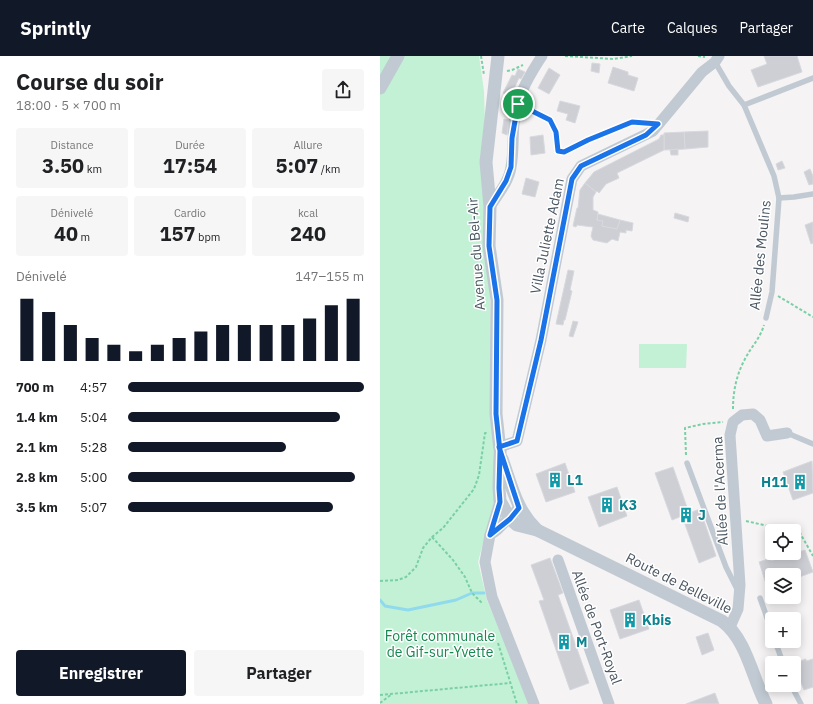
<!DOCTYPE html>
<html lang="fr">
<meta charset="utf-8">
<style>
:root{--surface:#fff;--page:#f6f6f6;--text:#202124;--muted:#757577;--accent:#111827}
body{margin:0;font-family:"IBM Plex Sans",sans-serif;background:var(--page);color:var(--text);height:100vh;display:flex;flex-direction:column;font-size:15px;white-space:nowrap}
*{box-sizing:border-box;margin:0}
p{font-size:13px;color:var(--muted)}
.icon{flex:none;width:22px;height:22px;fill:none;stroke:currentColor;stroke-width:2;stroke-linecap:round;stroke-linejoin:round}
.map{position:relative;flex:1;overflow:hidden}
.drawer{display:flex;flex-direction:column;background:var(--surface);width:380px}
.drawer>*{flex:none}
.tools{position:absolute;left:385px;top:468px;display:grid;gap:8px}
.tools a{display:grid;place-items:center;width:36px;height:36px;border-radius:4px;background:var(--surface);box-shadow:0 2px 10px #0003;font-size:20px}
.pin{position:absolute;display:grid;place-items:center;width:34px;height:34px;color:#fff;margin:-17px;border:2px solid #fff;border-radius:50%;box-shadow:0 1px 4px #0007}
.round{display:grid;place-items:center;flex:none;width:42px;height:42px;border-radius:4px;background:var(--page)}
.head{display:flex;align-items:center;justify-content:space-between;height:68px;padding:0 16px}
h1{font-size:22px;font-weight:800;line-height:30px}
.figures{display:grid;grid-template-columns:repeat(3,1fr);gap:6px;height:68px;padding:4px 16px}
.figures div{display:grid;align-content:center;border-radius:4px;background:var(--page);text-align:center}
.figures b{font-size:20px;font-weight:800}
.figures small{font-size:11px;font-weight:400}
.figures p{font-size:11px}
.chart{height:112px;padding:8px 16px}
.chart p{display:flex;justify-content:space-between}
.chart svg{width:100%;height:72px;margin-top:4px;stroke:var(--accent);stroke-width:6}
.button{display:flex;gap:8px;margin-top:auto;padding:8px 16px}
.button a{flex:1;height:46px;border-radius:4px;background:var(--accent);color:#fff;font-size:16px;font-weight:800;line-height:46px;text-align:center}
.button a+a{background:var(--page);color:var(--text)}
ul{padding:0 16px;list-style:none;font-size:13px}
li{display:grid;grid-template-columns:64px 48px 1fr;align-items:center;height:30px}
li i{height:10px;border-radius:5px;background:var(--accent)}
header{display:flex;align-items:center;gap:24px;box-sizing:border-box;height:56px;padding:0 20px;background:var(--accent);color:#fff}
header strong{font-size:19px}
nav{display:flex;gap:22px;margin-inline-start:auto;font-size:14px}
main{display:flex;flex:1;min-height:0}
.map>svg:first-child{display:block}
</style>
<header>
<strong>Sprintly</strong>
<nav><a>Carte</a><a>Calques</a><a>Partager</a></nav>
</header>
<main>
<section class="drawer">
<div class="head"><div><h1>Course du soir</h1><p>18:00 · 5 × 700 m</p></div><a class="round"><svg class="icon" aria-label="share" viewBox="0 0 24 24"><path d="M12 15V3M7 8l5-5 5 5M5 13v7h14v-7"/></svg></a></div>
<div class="figures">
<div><p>Distance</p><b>3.50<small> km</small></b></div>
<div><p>Durée</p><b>17:54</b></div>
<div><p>Allure</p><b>5:07<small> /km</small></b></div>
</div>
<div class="figures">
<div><p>Dénivelé</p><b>40<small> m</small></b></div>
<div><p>Cardio</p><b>157<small> bpm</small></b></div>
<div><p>kcal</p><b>240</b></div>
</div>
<div class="chart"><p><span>Dénivelé</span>147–155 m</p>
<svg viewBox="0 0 160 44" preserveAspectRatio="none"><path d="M5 44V6M15 44V14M25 44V22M35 44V30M45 44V34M55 44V38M65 44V34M75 44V30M85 44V26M95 44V22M105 44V22M115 44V22M125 44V22M135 44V18M145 44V10M155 44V6"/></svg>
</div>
<ul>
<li><b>700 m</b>4:57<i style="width:100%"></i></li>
<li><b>1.4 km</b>5:04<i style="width:90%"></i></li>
<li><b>2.1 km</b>5:28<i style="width:67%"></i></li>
<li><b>2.8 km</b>5:00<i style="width:96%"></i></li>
<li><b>3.5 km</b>5:07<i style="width:87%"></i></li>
</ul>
<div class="button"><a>Enregistrer</a><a>Partager</a></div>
</section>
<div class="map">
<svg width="433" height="648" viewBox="0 0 433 648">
<rect width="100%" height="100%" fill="#f5f3f3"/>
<g fill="#c3f1d5">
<polygon points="0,0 99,0 104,35 110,239 114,446 98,506 107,544 150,648 0,648"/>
<polygon points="259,288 307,288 306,312 259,312"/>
</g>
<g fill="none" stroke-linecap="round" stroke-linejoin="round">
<polyline stroke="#90daee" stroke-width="3" points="0,544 5,550 28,554 76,544 92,537 104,537"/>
</g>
<g fill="#cdcfd5" stroke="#d7d9de">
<polygon points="384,0 417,0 422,16 378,31 371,14 387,8"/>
<polygon points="212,7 220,8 219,17 211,15"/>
<polygon points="233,11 248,16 248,19 258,22 254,35 228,27"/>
<polygon points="169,12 180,19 169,38 158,32"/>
<polygon points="138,13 145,16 141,23 139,22 130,41 123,37 132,19 135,20"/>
<polygon points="180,45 200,50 195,67 186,64 188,58 177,55"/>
<polygon points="124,63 129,64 127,79 122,77"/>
<polygon points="328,75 328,91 305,93 304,76"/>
<polygon points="304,76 305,93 284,94 284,77"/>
<polygon points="163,79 165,97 151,99 150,81"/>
<polygon points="281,79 284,79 284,94 237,117 239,122 226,128 219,137 217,135 216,136 205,127 214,116 279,83"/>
<polygon points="298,93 298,99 291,99 290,94"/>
<polygon points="402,105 405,112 398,114 396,108"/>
<polygon points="430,113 433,120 433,128 429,129 424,116"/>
<polygon points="146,122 159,126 155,141 142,138"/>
<polygon points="205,127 216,136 213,141 213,154 218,156 217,164 223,165 222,170 237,173 240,164 253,167 252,175 246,174 246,177 240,176 238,185 232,183 227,187 213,184 211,180 213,171 197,169 196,171 193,170 197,152 198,152 200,134"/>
<polygon points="295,157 309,161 308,166 294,162"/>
<polygon points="218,158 240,164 237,173 222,170 223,165 217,164"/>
<polygon points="433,166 433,187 431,188 425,169"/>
<polygon points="188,214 194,215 190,234 192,235 185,264 184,264 183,269 176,268"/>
<polygon points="193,265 198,266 193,281 189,280"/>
<polygon points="432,405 433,437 413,444 403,416"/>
<polygon points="185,407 195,436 166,446 156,418"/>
<polygon points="293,411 309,457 320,453 336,500 319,507 302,460 292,464 275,417"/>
<polygon points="237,431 247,460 219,471 208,441"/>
<polygon points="425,494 433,516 414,523 414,519 392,519 392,533 388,534 379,506 391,502 391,505"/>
<polygon points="170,502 183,537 178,539 209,627 190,634 159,545 164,544 151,509"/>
<polygon points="259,544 269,573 240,583 230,554"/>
<polygon points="328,577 334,594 322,599 316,581"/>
<polygon points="426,603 426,605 433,603 433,631 424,634 413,607"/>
<polygon points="335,637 339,648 306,648"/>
</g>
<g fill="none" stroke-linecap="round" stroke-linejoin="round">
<g stroke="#7ad0a6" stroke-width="2" stroke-dasharray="3 2" stroke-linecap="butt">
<polyline points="101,0 104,19"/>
<polyline points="185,0 234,3 252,0"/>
<polyline points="318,0 325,1"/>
<polyline points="127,15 132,14 143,9"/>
<polyline points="147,53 170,64 176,76 178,95 184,96 208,84 253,66 265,67"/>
<polyline points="398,240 433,261"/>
<path d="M353,353c0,-16 3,-33 11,-48 6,-13 16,-22 20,-36"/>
<polyline points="306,399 305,372 323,368 343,366"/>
<polyline points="366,465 410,475"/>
<polyline points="414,476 420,477 433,500"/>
<polyline points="52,481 73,504 85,521 92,537 103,548"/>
<polyline points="0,525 18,524 26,521 36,511 43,492 52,481 63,472 94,433 99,419 105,377 107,377"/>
<polyline points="118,587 137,648"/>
<polyline points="0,639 130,627"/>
<polyline points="0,647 12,638"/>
</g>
<g stroke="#c1cad2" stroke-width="5.5">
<polyline points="335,6 349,30 364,49 394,120 399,142 392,236 386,262"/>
<polyline points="364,49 433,22"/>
<polyline points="399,142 414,141 433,138"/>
<polyline points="407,377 433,388"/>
<polyline points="307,407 346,511 358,535"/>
<polyline points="380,542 392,576"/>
<polyline points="395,585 403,607"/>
<polyline points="411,629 421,648"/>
</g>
<g stroke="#c1cad2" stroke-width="11">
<path d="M110,151c7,-12 19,-25 21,-40 4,-20 0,-42 6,-62 5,-17 15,-34 25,-49"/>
<polyline points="119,391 137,385 161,284 192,123 201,110 273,75 322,16 335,6 339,0"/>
<polyline points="120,445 110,479 105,506 112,541 154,648"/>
<polyline points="110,479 117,474 139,452"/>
<polyline points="178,504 229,648"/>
<polyline points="350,571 358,553 360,529 350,379 353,366 362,359 373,358 380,364 387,380 407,377"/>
</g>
<g stroke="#c1cad2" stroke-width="13">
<path d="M118,0l-12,106 4,45 -1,39 8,54 -1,114 4,37 -1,37 1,13 10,18 7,6 20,5 185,91c25,19 30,56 44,83"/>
<polyline points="0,32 18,0"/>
<path d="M122,403c10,27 14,51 35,71"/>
</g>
</g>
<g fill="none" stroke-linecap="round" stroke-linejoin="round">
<g stroke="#fff" stroke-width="8">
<polyline id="route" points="138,48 132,82 131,111 126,125 110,151 109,190 117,244 116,358 120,395 119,432 120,446 110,479 130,463 139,452 119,391 137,385 161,284 192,123 201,110 266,79 278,68 252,66 208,84 184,96 178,95 176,76 170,64 138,48"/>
</g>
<use href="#route" stroke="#1a73e8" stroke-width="5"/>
</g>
<defs>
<g id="building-bare" transform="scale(1.2)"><path d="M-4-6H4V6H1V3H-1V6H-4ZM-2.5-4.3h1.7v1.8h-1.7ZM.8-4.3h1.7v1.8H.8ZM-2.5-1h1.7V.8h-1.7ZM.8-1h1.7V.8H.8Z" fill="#0f9aa8" stroke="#fff" stroke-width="2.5" paint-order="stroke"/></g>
</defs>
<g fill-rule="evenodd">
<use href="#building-bare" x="175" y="424"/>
<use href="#building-bare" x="420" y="426"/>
<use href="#building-bare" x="227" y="449"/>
<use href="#building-bare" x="306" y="459"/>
<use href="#building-bare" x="250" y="564"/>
<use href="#building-bare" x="184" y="586"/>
</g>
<g text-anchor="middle" stroke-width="3" stroke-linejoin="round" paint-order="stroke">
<g font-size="14" fill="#4a5661" stroke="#fff">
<text transform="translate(167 180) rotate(-78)" y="5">Villa Juliette Adam</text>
<text transform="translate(96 198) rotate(-94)" y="5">Avenue du Bel-Air</text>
<text transform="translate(380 199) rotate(-84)" y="5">Allée des Moulins</text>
<text transform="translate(340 435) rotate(-93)" y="5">Allée de l'Acerma</text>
<text transform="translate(299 527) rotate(27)" y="5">Route de Belleville</text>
<text transform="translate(217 571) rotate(70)" y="5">Allée de Port-Royal</text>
</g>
<g font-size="14" font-weight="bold" fill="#0d838f" stroke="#fff" text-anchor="start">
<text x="187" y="429">L1</text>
<text x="408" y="431" text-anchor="end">H11</text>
<text x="239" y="454">K3</text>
<text x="318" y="464">J</text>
<text x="262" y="569">Kbis</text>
<text x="196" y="591">M</text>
</g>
<g font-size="14" fill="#17864f" stroke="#fff">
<text x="60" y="585">Forêt communale<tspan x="60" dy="16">de Gif-sur-Yvette</tspan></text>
</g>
</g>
</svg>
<div class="tools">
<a><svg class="icon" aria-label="locate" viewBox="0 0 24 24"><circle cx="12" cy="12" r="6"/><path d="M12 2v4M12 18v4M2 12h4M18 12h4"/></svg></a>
<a><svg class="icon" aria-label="layers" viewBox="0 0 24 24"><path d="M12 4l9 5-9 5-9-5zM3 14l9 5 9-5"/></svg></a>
<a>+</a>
<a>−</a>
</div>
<div class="pin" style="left:138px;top:48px;background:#1e9e55"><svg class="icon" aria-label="arrive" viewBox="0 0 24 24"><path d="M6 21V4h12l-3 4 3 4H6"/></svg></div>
</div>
</main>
